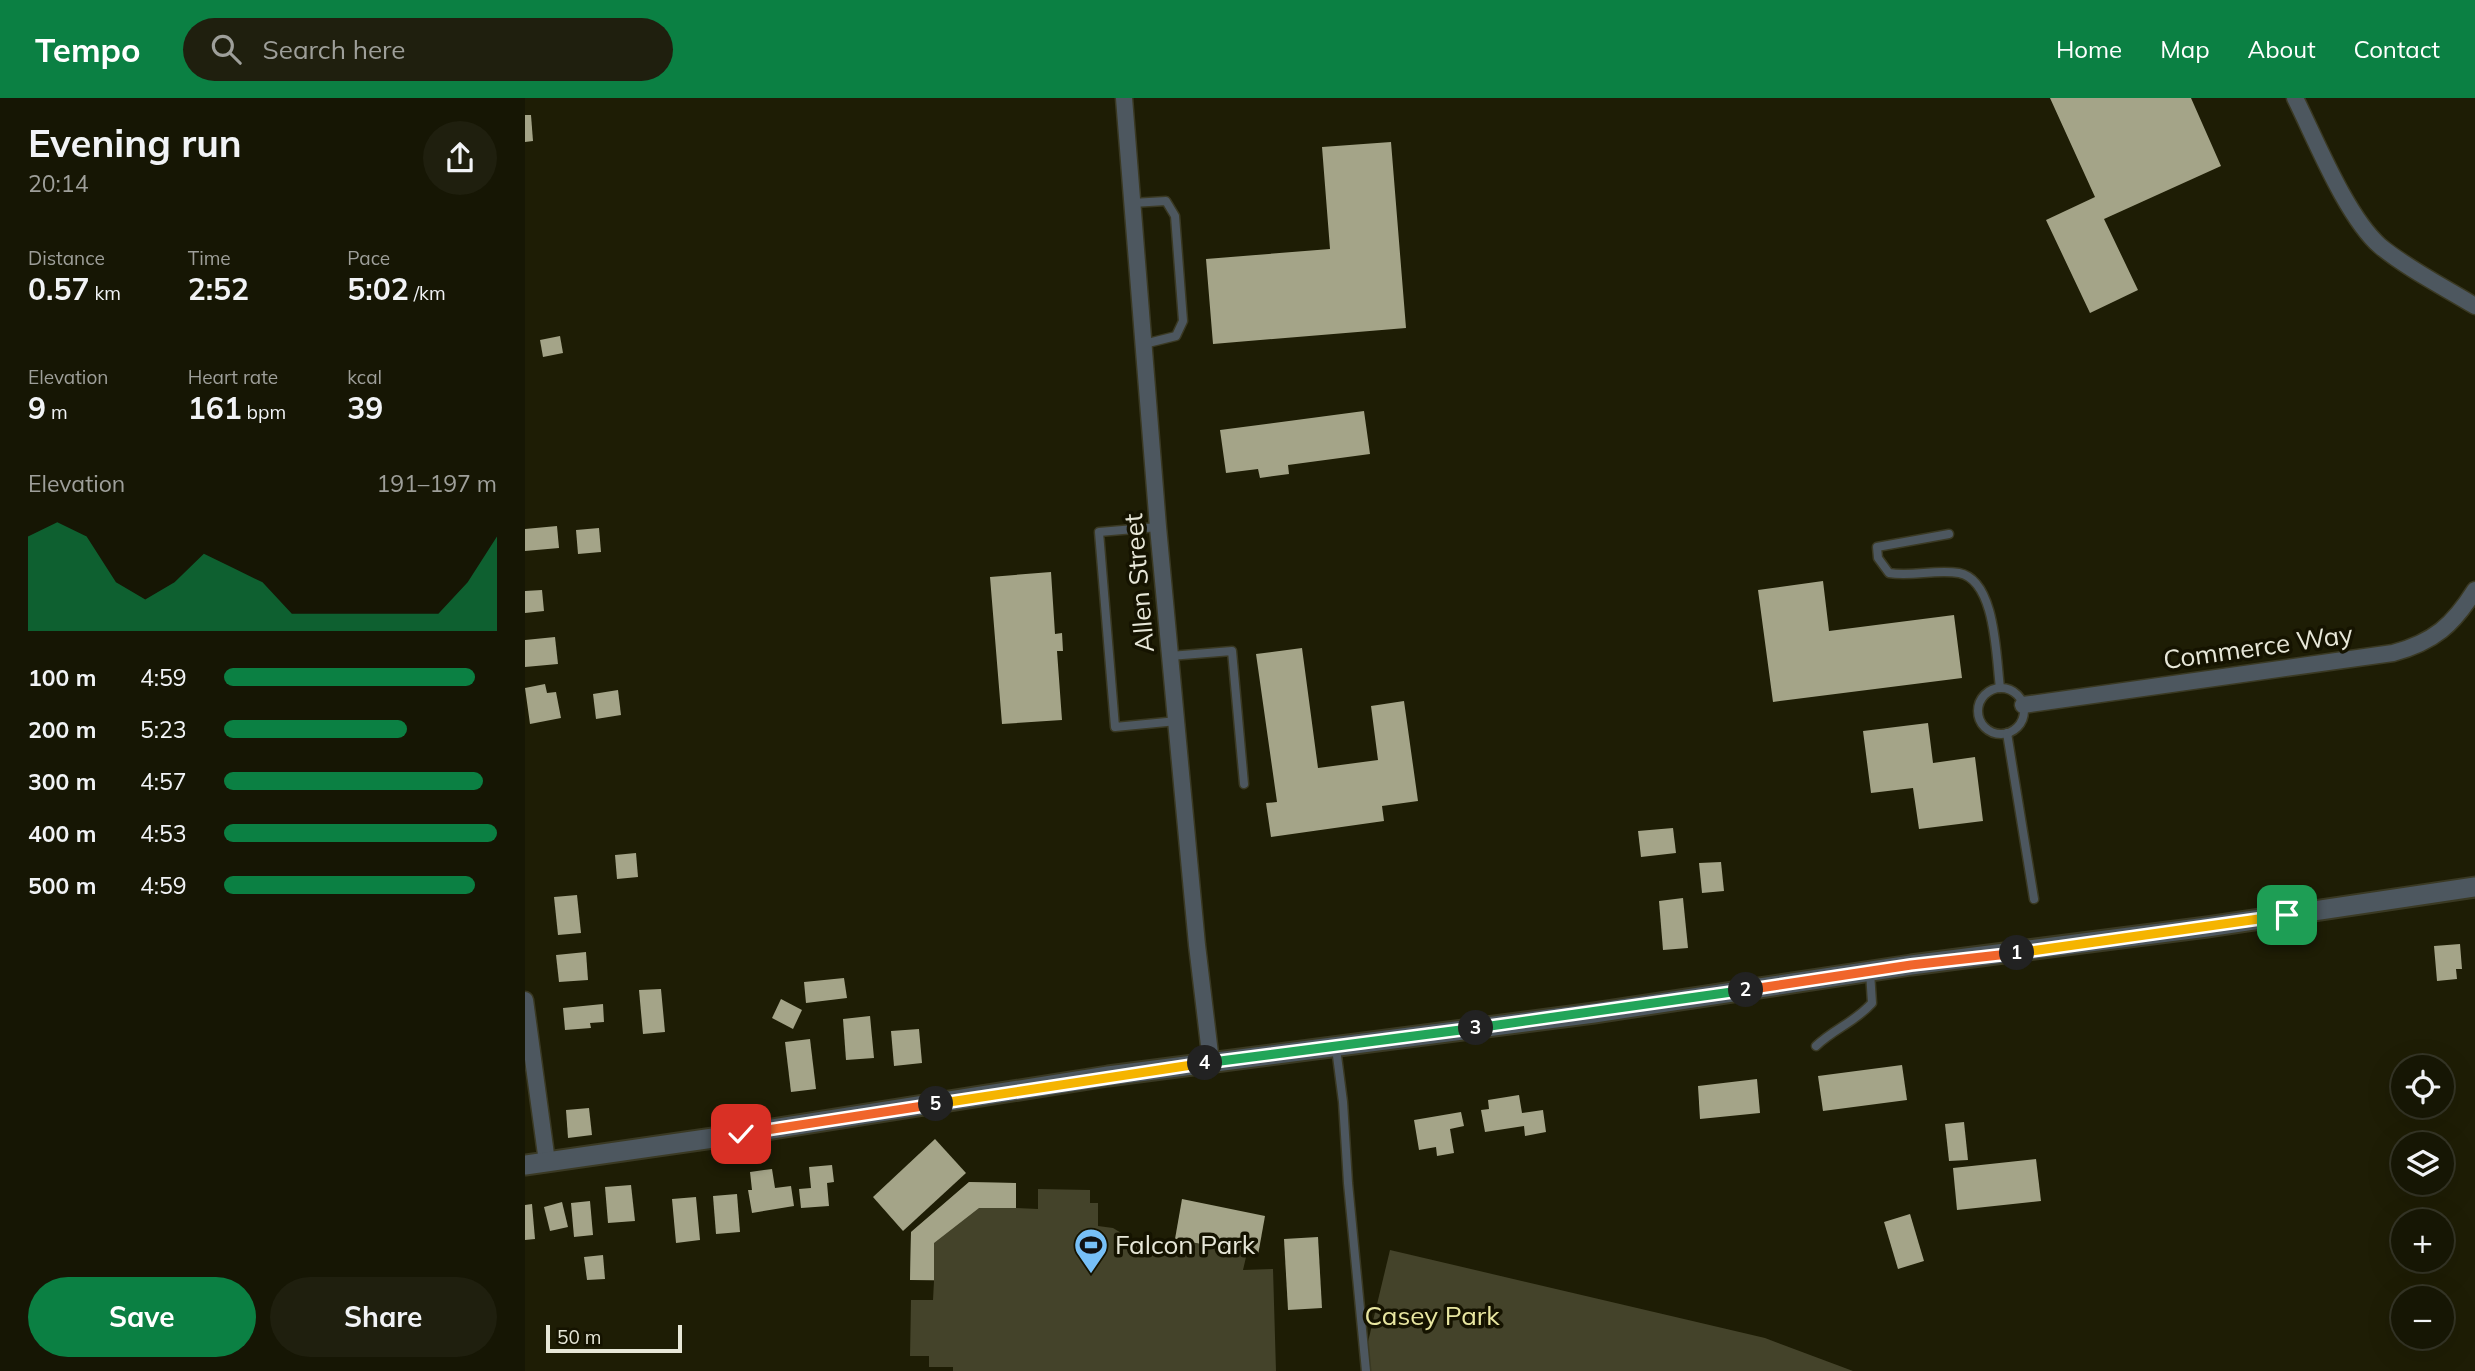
<!DOCTYPE html>
<meta charset="utf-8">
<style>
:root{--surface:#161604;--page:#1f1f0e;--text:#f1f3f6;--muted:#9e9f9a;--line:#353526;--accent:#0b8043}
body{margin:0;font-family:Mulish,sans-serif;background:var(--page);color:var(--text);height:100vh;display:flex;flex-direction:column;font-size:26px;white-space:nowrap}
*{box-sizing:border-box;margin:0}
p{font-size:23px;color:var(--muted)}
.icon{flex:none;width:38px;height:38px;fill:none;stroke:currentColor;stroke-width:2;stroke-linecap:round;stroke-linejoin:round}
.map{position:relative;flex:1;overflow:hidden}
.sheet{display:flex;flex-direction:column;background:var(--surface);width:525px}
.sheet>*{flex:none}
.tools{position:absolute;left:1866px;top:957px;display:grid;gap:14px}
.tools a{display:grid;place-items:center;width:63px;height:63px;border-radius:50%;background:var(--surface);box-shadow:0 7px 28px #0002,0 0 0 2px var(--line);font-size:35px}
.scale{position:absolute;left:21px;bottom:18px;width:136px;box-sizing:border-box;padding-left:7px;border:4px solid #e7e7d8;border-top:0;font-size:19px;line-height:24px;white-space:nowrap;color:#e7e7d8;-webkit-text-stroke:5px #151300;paint-order:stroke}
.pin{position:absolute;display:grid;place-items:center;width:60px;height:60px;color:#fff;margin:-30px;border-radius:14px;box-shadow:0 4px 10px #0006}
.km{position:absolute;width:35px;height:35px;margin:-18px;border-radius:50%;background:#222;color:#fff;font-size:19px;line-height:35px;text-align:center}
.round{display:grid;place-items:center;flex:none;width:74px;height:74px;border-radius:37px;background:var(--page)}
.head{display:flex;align-items:center;justify-content:space-between;height:119px;padding:0 28px}
h1{font-size:38px;font-weight:700;line-height:52px}
.metrics{display:grid;grid-template-columns:repeat(3,1fr);gap:10px;height:119px;padding:7px 28px}
.metrics div{display:grid;align-content:center}
.metrics b{font-size:30px;font-weight:700}
.metrics small{font-size:19px;font-weight:400}
.metrics p{font-size:19px}
.chart{height:196px;padding:14px 28px}
.chart p{display:flex;justify-content:space-between}
.chart svg{width:100%;height:126px;margin-top:7px;fill:var(--accent);opacity:.7}
.button{display:flex;gap:14px;margin-top:auto;padding:14px 28px}
.button a{flex:1;height:80px;border-radius:42px;background:var(--accent);color:#fff;font-size:28px;font-weight:700;line-height:80px;text-align:center}
.button a+a{background:var(--page);color:var(--text)}
ul{padding:0 28px;list-style:none;font-size:23px}
li{display:grid;grid-template-columns:112px 84px 1fr;align-items:center;height:52px}
li i{height:18px;border-radius:9px;background:var(--accent)}
header{display:flex;align-items:center;gap:42px;box-sizing:border-box;height:98px;padding:0 35px;background:var(--accent);color:#fff}
header strong{font-size:33px}
nav{display:flex;gap:38px;margin-inline-start:auto;font-size:24px}
.search{width:490px;height:63px;background:var(--page);display:flex;align-items:center;gap:18px;box-sizing:border-box;padding:0 24px;border-radius:38px;color:var(--muted);font-size:26px}
main{display:flex;flex:1;min-height:0}
.map>svg:first-child{display:block}
</style>
<header>
<strong>Tempo</strong>
<div class="search"><svg class="icon" aria-label="search" viewBox="0 0 24 24"><circle cx="10" cy="10" r="6"/><path d="M15 15l6 6"/></svg>Search here</div>
<nav><a>Home</a><a>Map</a><a>About</a><a>Contact</a></nav>
</header>
<main>
<section class="sheet">
<div class="head"><div><h1>Evening run</h1><p>20:14</p></div><a class="round"><svg class="icon" aria-label="share" viewBox="0 0 24 24"><path d="M12 15V3M7 8l5-5 5 5M5 13v7h14v-7"/></svg></a></div>
<div class="metrics">
<div><p>Distance</p><b>0.57<small> km</small></b></div>
<div><p>Time</p><b>2:52</b></div>
<div><p>Pace</p><b>5:02<small> /km</small></b></div>
</div>
<div class="metrics">
<div><p>Elevation</p><b>9<small> m</small></b></div>
<div><p>Heart rate</p><b>161<small> bpm</small></b></div>
<div><p>kcal</p><b>39</b></div>
</div>
<div class="chart"><p><span>Elevation</span>191–197 m</p>
<svg viewBox="0 0 160 44" preserveAspectRatio="none"><path d="M0 44V11L10 6L20 11L30 27L40 33L50 27L60 17L70 22L80 27L90 38L100 38L110 38L120 38L130 38L140 38L150 27L160 11V44z"/></svg>
</div>
<ul>
<li><b>100 m</b>4:59<i style="width:92%"></i></li>
<li><b>200 m</b>5:23<i style="width:67%"></i></li>
<li><b>300 m</b>4:57<i style="width:95%"></i></li>
<li><b>400 m</b>4:53<i style="width:100%"></i></li>
<li><b>500 m</b>4:59<i style="width:92%"></i></li>
</ul>
<div class="button"><a>Save</a><a>Share</a></div>
</section>
<div class="map">
<svg width="1950" height="1273" viewBox="0 0 1950 1273">
<rect width="100%" height="100%" fill="#1e1d05"/>
<g fill="#44432a">
<polygon points="444,1084 491,1085 491,1110 513,1111 513,1091 565,1092 565,1105 573,1105 573,1128 588,1130 628,1154 649,1159 654,1142 722,1155 718,1172 748,1171 751,1273 428,1273 428,1269 404,1269 404,1258 385,1258 386,1202 408,1202 409,1183 385,1182 386,1134"/>
<polygon points="865,1152 1240,1240 1328,1273 836,1273"/>
</g>
<g fill="#a4a488">
<polygon points="1525,0 1666,0 1696,68 1579,121 1613,192 1565,215 1521,122 1570,99"/>
<polygon points="0,17 6,17 8,43 0,44"/>
<polygon points="866,44 881,230 688,246 681,161 805,151 797,49"/>
<polygon points="35,238 38,255 18,259 15,242"/>
<polygon points="839,313 845,356 763,367 764,376 735,380 733,371 701,375 695,332"/>
<polygon points="32,428 34,450 0,453 0,431"/>
<polygon points="74,430 76,454 53,456 51,432"/>
<polygon points="526,474 530,536 537,535 538,553 532,553 537,622 477,626 465,479"/>
<polygon points="1298,483 1304,533 1429,517 1437,580 1248,604 1233,492"/>
<polygon points="17,492 19,513 0,515 0,493"/>
<polygon points="30,539 33,566 0,569 0,542"/>
<polygon points="777,550 793,670 853,662 846,608 879,603 893,703 857,708 859,723 746,739 741,705 752,704 731,556"/>
<polygon points="20,586 22,595 31,594 36,620 5,626 0,590"/>
<polygon points="93,592 96,617 71,621 68,596"/>
<polygon points="1403,625 1408,665 1450,659 1458,723 1394,731 1388,690 1346,695 1338,633"/>
<polygon points="1148,730 1151,755 1116,759 1113,733"/>
<polygon points="111,755 113,779 92,781 90,757"/>
<polygon points="1196,764 1199,793 1177,795 1174,765"/>
<polygon points="52,797 56,835 33,837 29,799"/>
<polygon points="1158,800 1163,850 1138,852 1134,803"/>
<polygon points="1935,846 1937,871 1931,871 1932,881 1912,883 1909,848"/>
<polygon points="61,854 63,882 34,884 31,857"/>
<polygon points="319,880 322,900 281,905 279,884"/>
<polygon points="136,891 140,934 118,936 114,892"/>
<polygon points="256,901 277,912 268,931 247,920"/>
<polygon points="78,906 79,924 65,925 66,930 40,932 38,910"/>
<polygon points="345,918 349,960 321,962 318,921"/>
<polygon points="394,931 397,965 369,968 366,933"/>
<polygon points="285,941 291,991 266,994 260,944"/>
<polygon points="1377,967 1382,1002 1298,1013 1293,978"/>
<polygon points="1232,981 1235,1015 1175,1021 1173,988"/>
<polygon points="994,997 997,1015 1018,1012 1021,1034 1000,1038 999,1028 960,1034 956,1012 964,1011 963,1002"/>
<polygon points="64,1010 67,1037 43,1040 41,1012"/>
<polygon points="936,1014 939,1028 925,1031 929,1055 912,1058 911,1049 894,1052 889,1022"/>
<polygon points="1439,1024 1443,1062 1424,1063 1420,1026"/>
<polygon points="410,1041 441,1075 378,1133 348,1099"/>
<polygon points="1511,1061 1516,1103 1432,1112 1428,1070"/>
<polygon points="307,1067 309,1084 302,1085 304,1108 276,1110 274,1091 286,1090 284,1069"/>
<polygon points="247,1071 250,1090 266,1088 269,1108 227,1115 223,1092 227,1092 225,1074"/>
<polygon points="444,1084 491,1085 491,1110 454,1110 409,1145 409,1182 385,1182 386,1134"/>
<polygon points="106,1087 110,1123 83,1125 80,1089"/>
<polygon points="212,1096 215,1134 191,1136 188,1098"/>
<polygon points="171,1099 175,1142 151,1145 147,1101"/>
<polygon points="657,1101 740,1118 733,1157 650,1141"/>
<polygon points="65,1103 68,1137 49,1139 46,1105"/>
<polygon points="37,1104 43,1129 25,1133 19,1109"/>
<polygon points="7,1106 10,1141 0,1142 0,1107"/>
<polygon points="1385,1116 1399,1163 1373,1171 1359,1124"/>
<polygon points="793,1139 797,1210 763,1212 759,1141"/>
<polygon points="78,1157 80,1181 62,1182 59,1159"/>
</g>
<g fill="none" stroke-linecap="round" stroke-linejoin="round">
<g stroke="#3a3923" stroke-width="11">
<g id="service">
<polyline points="607,105 641,103 650,118 658,223 651,238 619,246"/>
<polyline points="633,429 574,434 590,629 652,623"/>
<path d="M1424,436l-72,13 1,11 11,15c23,4 46,-4 70,0 37,7 37,84 41,115"/>
<polyline points="645,558 707,553 719,686"/>
<circle cx="1476" cy="613" r="23"/>
<polyline points="1482,635 1509,801"/>
<path d="M1291,948c19,-18 38,-23 56,-43l-2,-31"/>
<polyline points="811,950 818,1004 823,1085 841,1273"/>
</g>
</g>
<g stroke="#3a3923" stroke-width="19">
<g id="minor">
<polyline points="599,0 633,429 672,847 686,964"/>
<path d="M1770,0c21,42 51,118 85,148 28,23 64,41 95,60"/>
<path d="M1498,607l370,-52c41,-11 60,-28 82,-63"/>
<polyline points="0,902 22,1064"/>
</g>
</g>
<g stroke="#3a3923" stroke-width="23">
<polyline id="tertiary" points="0,1067 216,1036 583,978 1069,915 1386,867 1682,829 1950,789"/>
</g>
<use href="#service" stroke="#4d575f" stroke-width="8"/>
<use href="#minor" stroke="#4d575f" stroke-width="16"/>
<use href="#tertiary" stroke="#4d575f" stroke-width="19"/>
</g>
<g fill="none" stroke-linecap="round" stroke-linejoin="round">
<g stroke="#fff" stroke-width="14">
<polyline id="split-1" points="1492,855 1762,817"/>
</g>
<g stroke="#fff" stroke-width="14">
<polyline id="split-2" points="1221,892 1386,867 1492,855"/>
</g>
<g stroke="#fff" stroke-width="14">
<polyline id="split-3" points="951,930 1221,892"/>
</g>
<g stroke="#fff" stroke-width="14">
<polyline id="split-4" points="680,965 951,930"/>
</g>
<g stroke="#fff" stroke-width="14">
<polyline id="split-5" points="411,1006 680,965"/>
</g>
<g stroke="#fff" stroke-width="14">
<polyline id="split-6" points="216,1036 411,1006"/>
</g>
<use href="#split-1" stroke="#f5b400" stroke-width="9"/>
<use href="#split-2" stroke="#f0652b" stroke-width="9"/>
<use href="#split-3" stroke="#22a559" stroke-width="9"/>
<use href="#split-4" stroke="#22a559" stroke-width="9"/>
<use href="#split-5" stroke="#f5b400" stroke-width="9"/>
<use href="#split-6" stroke="#f0652b" stroke-width="9"/>
</g>
<defs>
<g id="stadium-pin" transform="scale(1.75)"><path d="M0 17L-7.5 6A9.5 9.5 0 1 1 7.5 6Z" fill="#77c0f7" stroke="#151300"/><path d="M0-5a6.5 5 0 1 0 0 10a6.5 5 0 1 0 0-10ZM-3.5-1.8h7v3.6h-7Z" fill="#111"/></g>
</defs>
<g fill-rule="evenodd">
<use href="#stadium-pin" x="566" y="1147"/>
</g>
<g text-anchor="middle" stroke-width="7" stroke-linejoin="round" paint-order="stroke">
<g font-size="26" fill="#e7e7d8" stroke="#151300">
<text transform="translate(614 485) rotate(-95)" y="9">Allen Street</text>
<text transform="translate(1733 549) rotate(-8)" y="9">Commerce Way</text>
</g>
<g font-size="26" fill="#e7e7d8" stroke="#151300" text-anchor="start">
<text x="590" y="1156">Falcon Park</text>
</g>
<g font-size="26" fill="#e8e6a0" stroke="#151300">
<text x="907" y="1227">Casey Park</text>
</g>
</g>
</svg>
<div class="tools">
<a><svg class="icon" aria-label="locate" viewBox="0 0 24 24"><circle cx="12" cy="12" r="6"/><path d="M12 2v4M12 18v4M2 12h4M18 12h4"/></svg></a>
<a><svg class="icon" aria-label="layers" viewBox="0 0 24 24"><path d="M12 4l9 5-9 5-9-5zM3 14l9 5 9-5"/></svg></a>
<a>+</a>
<a>−</a>
</div>
<div class="scale">50 m</div>
<div class="pin" style="left:1762px;top:817px;background:#1e9e55"><svg class="icon" aria-label="arrive" viewBox="0 0 24 24"><path d="M6 21V4h12l-3 4 3 4H6"/></svg></div>
<div class="pin" style="left:216px;top:1036px;background:#d93025"><svg class="icon" aria-label="check" viewBox="0 0 24 24"><path d="M5 12l5 5 9-10"/></svg></div>
<b class="km" style="left:1492px;top:855px">1</b>
<b class="km" style="left:1221px;top:892px">2</b>
<b class="km" style="left:951px;top:930px">3</b>
<b class="km" style="left:680px;top:965px">4</b>
<b class="km" style="left:411px;top:1006px">5</b>
</div>
</main>
